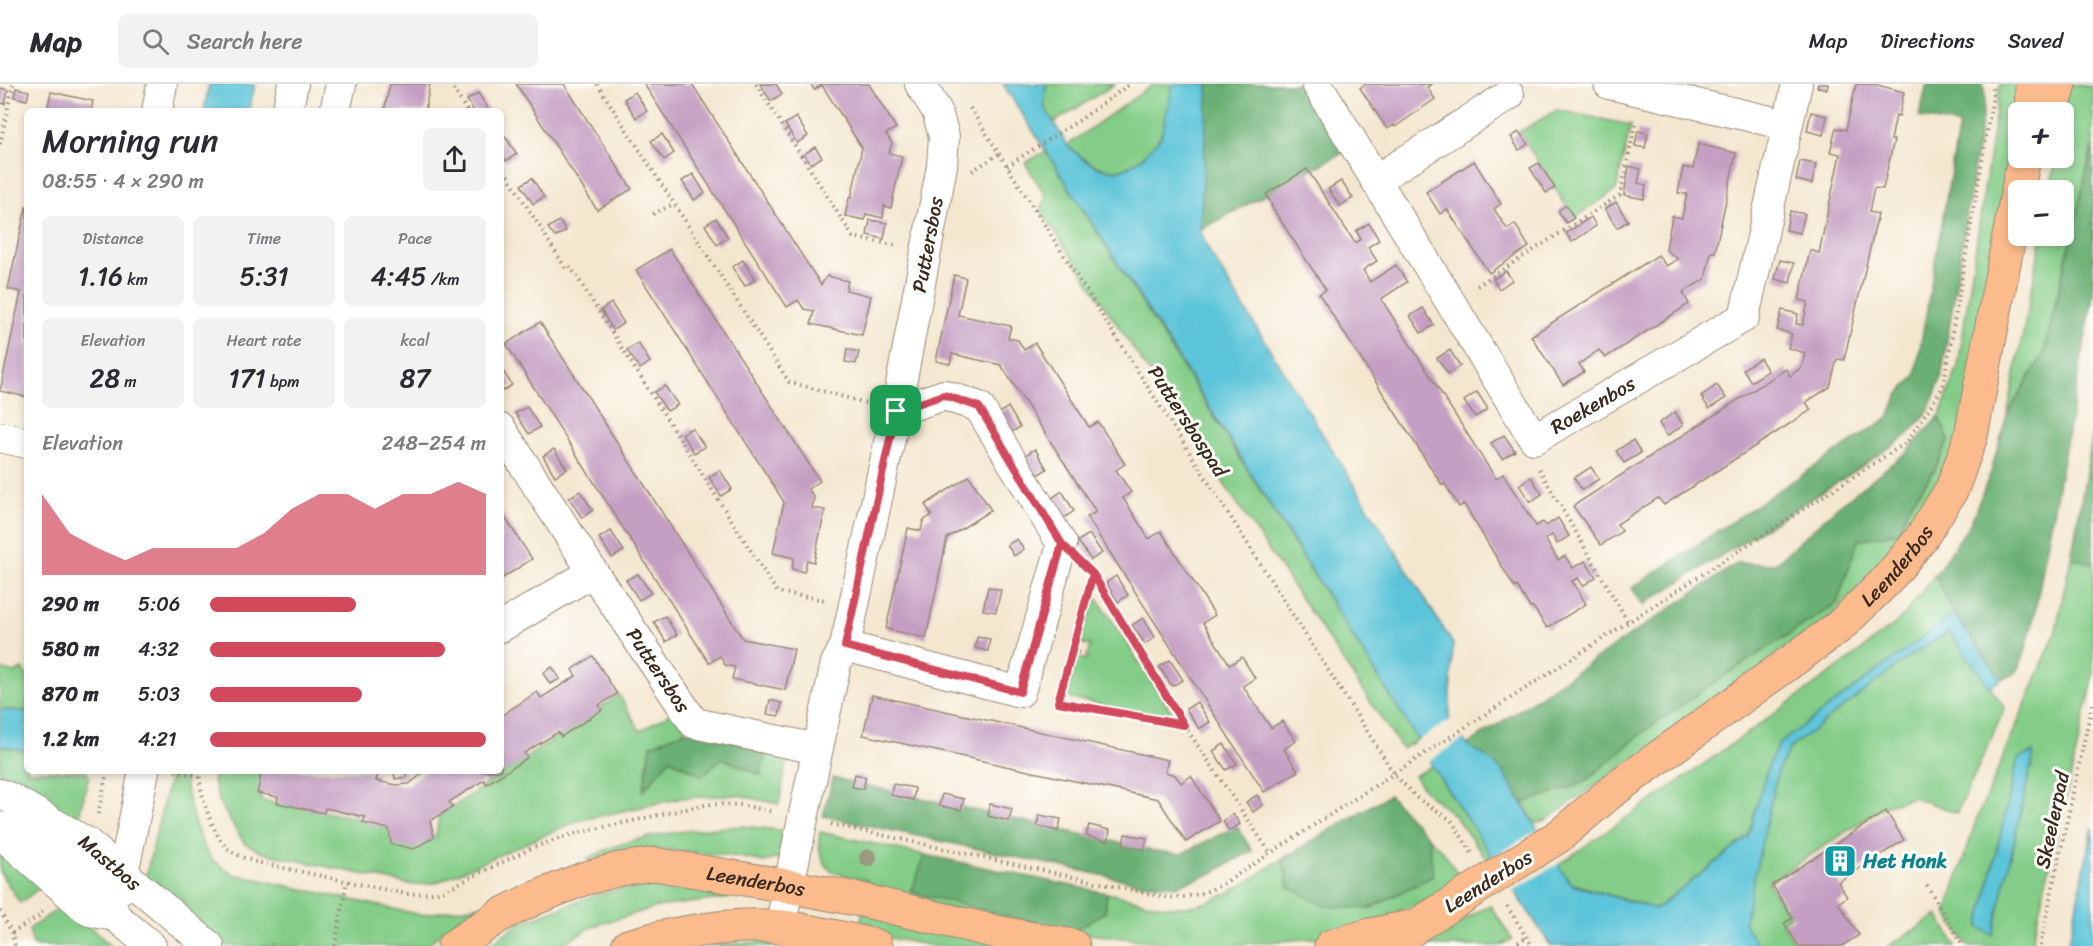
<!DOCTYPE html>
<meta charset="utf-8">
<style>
:root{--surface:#fff;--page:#f2f2f3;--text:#2b2b33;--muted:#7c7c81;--line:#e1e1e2;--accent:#d1495b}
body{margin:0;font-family:Sriracha,sans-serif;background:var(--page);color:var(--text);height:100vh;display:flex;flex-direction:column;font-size:22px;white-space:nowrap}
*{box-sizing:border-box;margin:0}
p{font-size:20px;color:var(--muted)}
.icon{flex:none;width:33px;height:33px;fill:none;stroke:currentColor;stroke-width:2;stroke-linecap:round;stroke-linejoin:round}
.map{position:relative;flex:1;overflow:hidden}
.side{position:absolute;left:24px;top:24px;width:480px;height:666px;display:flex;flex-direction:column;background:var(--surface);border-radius:9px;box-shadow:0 3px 9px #0003}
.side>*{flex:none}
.buttons{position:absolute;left:2008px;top:18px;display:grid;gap:12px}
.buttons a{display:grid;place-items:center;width:66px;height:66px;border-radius:9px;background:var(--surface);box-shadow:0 3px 9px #0003;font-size:30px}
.pin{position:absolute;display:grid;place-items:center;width:51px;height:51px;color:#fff;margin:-26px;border-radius:12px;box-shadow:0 3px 9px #0006}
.round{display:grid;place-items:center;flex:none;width:63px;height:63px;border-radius:9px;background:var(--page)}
.head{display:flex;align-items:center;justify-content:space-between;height:102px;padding:0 18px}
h1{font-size:33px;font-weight:600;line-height:45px}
.figures{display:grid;grid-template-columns:repeat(3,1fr);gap:9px;height:102px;padding:6px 18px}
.figures div{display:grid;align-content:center;border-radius:9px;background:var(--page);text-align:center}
.figures b{font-size:26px;font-weight:600}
.figures small{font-size:16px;font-weight:400}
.figures p{font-size:16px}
.chart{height:168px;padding:12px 18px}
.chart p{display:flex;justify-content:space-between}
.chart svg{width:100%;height:108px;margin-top:6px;fill:var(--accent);opacity:.7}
ul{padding:0 18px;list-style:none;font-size:20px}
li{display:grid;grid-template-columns:96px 72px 1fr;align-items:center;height:45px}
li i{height:15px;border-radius:8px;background:var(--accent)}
header{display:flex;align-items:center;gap:36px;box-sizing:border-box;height:84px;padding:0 30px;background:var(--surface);border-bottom:2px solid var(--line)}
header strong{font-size:28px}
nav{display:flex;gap:33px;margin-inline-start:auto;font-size:21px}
.search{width:420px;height:54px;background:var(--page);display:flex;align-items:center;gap:15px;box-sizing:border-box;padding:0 21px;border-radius:9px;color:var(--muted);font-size:22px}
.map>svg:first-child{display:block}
</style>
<header>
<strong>Map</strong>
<div class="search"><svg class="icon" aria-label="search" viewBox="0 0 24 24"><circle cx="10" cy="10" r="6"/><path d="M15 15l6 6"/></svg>Search here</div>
<nav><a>Map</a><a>Directions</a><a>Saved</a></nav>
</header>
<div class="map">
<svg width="2093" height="862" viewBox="0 0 2093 862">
<rect width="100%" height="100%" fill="#fdfcf7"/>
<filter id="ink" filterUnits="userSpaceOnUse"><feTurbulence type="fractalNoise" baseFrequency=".0167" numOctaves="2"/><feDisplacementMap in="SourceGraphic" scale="12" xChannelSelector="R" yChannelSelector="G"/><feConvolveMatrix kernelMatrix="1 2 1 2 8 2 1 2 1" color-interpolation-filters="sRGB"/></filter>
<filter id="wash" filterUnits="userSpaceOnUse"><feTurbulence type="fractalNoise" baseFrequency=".008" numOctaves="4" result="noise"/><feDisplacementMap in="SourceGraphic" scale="24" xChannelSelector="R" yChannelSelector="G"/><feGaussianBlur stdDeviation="1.35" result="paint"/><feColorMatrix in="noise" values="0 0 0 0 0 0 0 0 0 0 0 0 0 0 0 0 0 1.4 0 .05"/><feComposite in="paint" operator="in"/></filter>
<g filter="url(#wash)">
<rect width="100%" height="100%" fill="#f4e7d0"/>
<g fill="#84cd88" stroke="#607c53" stroke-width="1.5" fill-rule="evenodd">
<polygon points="1046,0 1115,0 1053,39 1044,22"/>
<path d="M1154,0h19c-4,16 -6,34 -12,50 -2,7 -9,13 -14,18 -29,32 -53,16 -80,-7z"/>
<polygon points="2000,0 2022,0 2019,47 1983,264 1957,371 1915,441 1821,544 1546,736 1535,739 1523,719 1583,699 1642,649 1716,597 1837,519 1858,456 1898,448 1909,422 1934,387 1949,355 1939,334 1958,282"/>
<polygon points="2069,0 2093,3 2093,61 2044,269 2007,331 2042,152 2064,152 2064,106 2050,106 2056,74 2064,74 2064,28"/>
<polygon points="1557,26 1631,41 1616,106 1574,134 1519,48"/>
<polygon points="1046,67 1418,656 1402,665 1041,127 1046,112 1025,79"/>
<path d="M2071,474l22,5v117l-62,266h-63l-22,-33 30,-92 79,-187zM2033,669h1l-41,181 -14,-7 39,-169z"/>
<polygon points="1935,491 1954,530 1779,660 1768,682 1748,753 1655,825 1571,799 1561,786 1559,780 1680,697 1845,579 1901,535"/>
<polygon points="1097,514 1177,636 1068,614 1076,574 1087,575 1090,561 1080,560 1089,515"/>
<polygon points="1950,548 2005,624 1957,729 1914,713 1887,721 1768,799 1790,832 1782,838 1796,862 1758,862 1743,839 1778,686 1790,664 1914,569"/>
<polygon points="0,585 14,589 22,585 27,592 27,627 0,626"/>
<polygon points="619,611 640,647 674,627 686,647 651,661 644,706 670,675 702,691 722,674 760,691 767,665 788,672 779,720 738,711 682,714 577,737 435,799 413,801 264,769 244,759 220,720 213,698 216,687 268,687 260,716 393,741 415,763 436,752 439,732"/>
<polygon points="0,662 27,667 27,687 86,687 89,692 77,739 0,702"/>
<polygon points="1432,682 1493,772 1487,776 1454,731 1425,707 1414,692"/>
<path d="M171,687h15c-4,19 13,70 24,86 5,7 16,12 23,17l188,41 61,-10 -27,16 -29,25h-200l-81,-67z"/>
<path d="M743,742l43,5 -7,27 -15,4 -30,-6 -81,-7 -67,11c41,-26 110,-31 157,-34z"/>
<path d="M820,748l105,23 -13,36 193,21 2,-19c22,4 48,14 69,14 40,1 74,-28 106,-48l7,28 143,-11 -3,-38 16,16 18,28 -22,12 -67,28 -56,16 -100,8h-24l-122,-14 -204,-40 -1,-12c-10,-2 -24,-4 -34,-8 -13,-7 -15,-27 -13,-40z"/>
<polygon points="0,764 45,800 20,819 0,788"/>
<polygon points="661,797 726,801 728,814 657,823 594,842 559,862 487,862 520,839 598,810"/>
<polygon points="65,820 111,862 33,862 29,845"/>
<polygon points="1490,821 1512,855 1500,862 1418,862"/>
<polygon points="863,826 1019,862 932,862 858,848"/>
<polygon points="1938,831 1956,862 1888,862"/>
<polygon points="795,854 836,862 708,862"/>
</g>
<g fill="#6bb074" stroke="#536d49" stroke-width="1.5">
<polygon points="1208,0 1305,0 1348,66 1200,146"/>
<polygon points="1927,0 1983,0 1985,14 1941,295 1927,329 1909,350 1855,387 1643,521 1632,504 1889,333 1898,311 1915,293 1959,41 1919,33"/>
<polygon points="2093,61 2093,212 2034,533 2025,569 2016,589 2001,595 1954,530 1935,491 1970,440 1991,388 2007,331 2044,269"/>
<polygon points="1938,333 1949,355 1934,387 1909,422 1898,448 1858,456 1837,519 1716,597 1642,649 1583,699 1523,719 1503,688 1467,661 1738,479 1775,480 1836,424 1909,366"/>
<polygon points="2093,349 2093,479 2071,474"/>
<polygon points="686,647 767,665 760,691 722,674 702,692 670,675 643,707 651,661"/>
<polygon points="833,694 1155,767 1181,770 1237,742 1252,767 1210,790 1176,802 1139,799 823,732"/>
<polygon points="1389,711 1429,754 1433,792 1369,825 1324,822 1289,803 1282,775"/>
<polygon points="925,771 1107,809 1105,828 1072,848 911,808"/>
</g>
<g fill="#5dc5d9" stroke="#4c787c" stroke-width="1.5">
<polygon points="209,0 255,0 249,27 204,27"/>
<polygon points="1003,0 1046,0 1044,22 1067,61 1084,76 1101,85 1118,87 1128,83 1142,74 1161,53 1173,0 1208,0 1200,146 1210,169 1453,560 1449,635 1467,661 1488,674 1503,688 1559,780 1561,786 1573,801 1656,825 1748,753 1768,682 1779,660 1954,530 2001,595 1990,603 1949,548 1914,569 1790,664 1778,686 1744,839 1758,862 1551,862 1432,682 1418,656 1167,256"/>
<polygon points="0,626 27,627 27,667 0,662"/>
<polygon points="2034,669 1993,851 1979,843 2018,674"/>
<polygon points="2093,743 2093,862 2068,862"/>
</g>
<g fill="#f4e7d0">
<polygon points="1452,635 1465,654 1427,678 1415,658"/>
<polygon points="1541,744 1561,778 1511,808 1491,774"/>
</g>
<g id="blocks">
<g fill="#c59fc3">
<polygon points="390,0 430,0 425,27 384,27"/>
<polygon points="516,0 564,0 632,105 597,126"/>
<polygon points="644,0 692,0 821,201 827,192 848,197 846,206 871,212 862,251 811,240 814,227 804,225 798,216 787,223"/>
<polygon points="760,0 776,0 782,10 771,17"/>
<polygon points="811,0 869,0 896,44 886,50 892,59 889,69 902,72 891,124 884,122 883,134 866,130 865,136 845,132 849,114 851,114 862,64 822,1 814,6"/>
<polygon points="1366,0 1432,0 1427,3 1435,15 1395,43 1394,41 1387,45 1360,4"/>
<polygon points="1818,0 1828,0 1827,5 1817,3"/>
<polygon points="1856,0 1874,0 1904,8 1899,32 1896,31 1891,56 1894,56 1883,105 1874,104 1869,128 1878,130 1844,276 1837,275 1830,303 1806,318 1811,326 1664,421 1658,414 1617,440 1622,447 1601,461 1573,422 1786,285 1790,292 1802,283 1805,269 1788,264 1792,250 1777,246 1782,226 1798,230 1796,240 1803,241 1808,218 1799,216 1810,166 1819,169 1840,70 1830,68 1836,44 1846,46"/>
<polygon points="0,4 8,6 5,20 0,19"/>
<polygon points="16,4 29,7 27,16 14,13"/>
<polygon points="51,8 93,17 91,27 47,27"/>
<polygon points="635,8 647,27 636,34 624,15"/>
<polygon points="478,9 484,18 489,27 474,27 467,16"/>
<polygon points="1811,28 1827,32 1823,51 1807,47"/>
<polygon points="796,33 808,52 797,59 785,40"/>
<polygon points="1638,47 1648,49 1645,64 1635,62"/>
<polygon points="1519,48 1528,60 1519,66 1511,53"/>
<polygon points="662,50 674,69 664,76 651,57"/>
<polygon points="504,51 517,70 506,77 501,70 501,53"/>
<polygon points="1698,60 1736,69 1715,168 1711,168 1705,195 1683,208 1689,220 1605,274 1599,266 1579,280 1584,288 1563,301 1531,252 1658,171 1666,182 1678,175 1666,166 1672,132 1682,134 1687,110 1678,109 1683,83 1693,85"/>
<polygon points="815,63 822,73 811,80 804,70"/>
<polygon points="1474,77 1501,120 1494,125 1507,145 1515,140 1529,163 1489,189 1447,125 1440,130 1426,108"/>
<polygon points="1800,77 1816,80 1812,100 1796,96"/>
<polygon points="1539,79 1555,104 1546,109 1530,84"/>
<polygon points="1629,82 1641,85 1638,99 1646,101 1644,115 1624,111"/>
<polygon points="1307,85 1355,159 1361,155 1356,147 1369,139 1379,156 1368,163 1377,177 1363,186 1370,198 1396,181 1407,198 1381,215 1496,395 1503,390 1536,442 1543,438 1546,442 1558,434 1569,452 1557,460 1552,451 1545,455 1558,476 1565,472 1573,484 1585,477 1596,493 1583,502 1578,494 1572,497 1586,520 1547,544 1533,523 1530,524 1517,502 1515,504 1464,420 1459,423 1445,400 1442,401 1319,210 1326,206 1271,122 1272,121 1266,110"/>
<polygon points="693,90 705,109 694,116 682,97"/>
<polygon points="532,94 544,113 533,120 521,101"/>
<polygon points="1341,97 1353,114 1340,122 1328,105"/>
<polygon points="1616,118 1628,137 1617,144 1605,125"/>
<polygon points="1566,121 1574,134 1566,139 1558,127"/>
<polygon points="26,123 27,124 27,313 0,307 21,208 8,205"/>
<polygon points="1790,127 1805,130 1800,149 1786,146"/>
<polygon points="1591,133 1596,142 1572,158 1566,149"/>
<polygon points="716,134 728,153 717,161 705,141"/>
<polygon points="870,136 887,139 884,155 867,151"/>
<polygon points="559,137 566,147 555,153 548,144"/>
<polygon points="670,165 820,397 808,405 814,413 812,424 825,426 814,478 807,476 804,488 792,485 794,474 773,469 784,418 636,186"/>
<polygon points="743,176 755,196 745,202 732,183"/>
<polygon points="1780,176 1794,179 1790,199 1775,195"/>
<polygon points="1506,187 1512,196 1499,205 1493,195"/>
<polygon points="954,191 966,194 958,231 1011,242 1008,254 1018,256 1024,266 1035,259 1089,343 1098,338 1125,380 1116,386 1131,408 1123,414 1149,455 1161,447 1215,531 1203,539 1230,581 1242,573 1255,594 1243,602 1271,644 1282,637 1296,657 1284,665 1298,687 1264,708 1087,433 1096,428 1001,281 952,270 950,280 936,277"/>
<polygon points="611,219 624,239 613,246 601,226"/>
<polygon points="1423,224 1434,241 1421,249 1410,232"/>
<polygon points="540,238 743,555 794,565 785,606 732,595 735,583 725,581 720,572 709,579 506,260"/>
<polygon points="638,259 650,278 640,285 627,266"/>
<polygon points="847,265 859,268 856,280 845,278"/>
<polygon points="1450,266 1460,282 1448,290 1437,274"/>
<polygon points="1760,274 1768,287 1751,298 1743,285"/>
<polygon points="501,284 512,301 501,308"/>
<polygon points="1717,301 1726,314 1709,325 1701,312"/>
<polygon points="665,302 678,321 667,327 654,308"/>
<polygon points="1477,308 1488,325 1475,333 1464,317"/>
<polygon points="527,323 540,343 529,350 515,329"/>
<polygon points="1008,323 1020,343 1009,350 997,331"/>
<polygon points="1675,328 1683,341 1667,352 1659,339"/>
<polygon points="692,344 705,363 694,369 682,350"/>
<polygon points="1504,351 1515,367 1502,375 1491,359"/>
<polygon points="1633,356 1641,369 1624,379 1616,367"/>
<polygon points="554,365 567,385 555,392 543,372"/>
<polygon points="1035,365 1047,385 1036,392 1024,372"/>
<polygon points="1591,383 1599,395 1582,406 1574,394"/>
<polygon points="720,386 732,405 721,412 709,393"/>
<polygon points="969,392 991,426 947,454 926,554 886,545 908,444 921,447 923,437 932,431 925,421"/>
<polygon points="1531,393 1542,410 1530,418 1519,401"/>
<polygon points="580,407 593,426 582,434 569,414"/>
<polygon points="1062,407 1074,427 1064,434 1051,415"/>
<polygon points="501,427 532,475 501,495"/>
<polygon points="611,447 624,467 612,474 599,454"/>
<polygon points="1089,450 1102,469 1091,476 1078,457"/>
<polygon points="1017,455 1024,465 1014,472 1007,461"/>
<polygon points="638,490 651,509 639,516 626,496"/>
<polygon points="1116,492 1128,511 1118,518 1106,499"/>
<polygon points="988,503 1001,506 996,528 983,526"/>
<polygon points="665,532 677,551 666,558 654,538"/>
<polygon points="1143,534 1155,553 1145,560 1132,541"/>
<polygon points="977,553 990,555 988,567 975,564"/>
<polygon points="593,572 617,610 599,621 602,626 561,653 558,648 524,669 527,674 487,700 484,696 449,718 453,723 430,737 434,753 414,765 391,760 389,745 363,739 365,733 325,724 324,729 277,719 278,713 257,709 262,687 363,687 378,690 376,697 397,701 409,700 426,687 501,687 501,632 537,608 541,614 576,592 572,586"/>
<polygon points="1170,576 1183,596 1172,602 1159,583"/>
<polygon points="552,583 560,595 550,600 543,589"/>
<polygon points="872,611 1168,676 1165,688 1175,691 1181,699 1191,692 1220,737 1186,758 1158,715 863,651"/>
<polygon points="770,616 782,619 779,632 767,630"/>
<polygon points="1197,618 1210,638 1199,645 1186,625"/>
<polygon points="1224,660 1237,680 1226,686 1213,667"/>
<polygon points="394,687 405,687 407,693 395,695"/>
<polygon points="855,690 866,693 863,705 852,703"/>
<polygon points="893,700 915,704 913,716 891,711"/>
<polygon points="942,710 964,715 961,726 939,722"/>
<polygon points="1257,711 1263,721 1253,728 1246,718"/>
<polygon points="990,720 1012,725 1009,737 988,732"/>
<polygon points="1886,727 1904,756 1838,798 1847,813 1838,819 1859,851 1842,862 1799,862 1784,839 1793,834 1772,801"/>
<polygon points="1233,730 1240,740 1229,747 1223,737"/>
<polygon points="1039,731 1061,735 1058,747 1037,742"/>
<polygon points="1089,741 1110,746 1108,757 1086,752"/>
<polygon points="1125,750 1147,754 1144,766 1123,761"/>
</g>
</g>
</g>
<g filter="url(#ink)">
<use href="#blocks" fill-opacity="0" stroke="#988877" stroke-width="1.5"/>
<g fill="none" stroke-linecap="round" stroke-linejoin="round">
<g stroke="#988877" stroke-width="32">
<g id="minor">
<path id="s1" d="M1317,0l217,355 210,-122 53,-233"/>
<polyline points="1609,0 1787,41"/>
<polyline points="157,27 162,0"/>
<polyline points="287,27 293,0"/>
<polyline points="335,27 341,0"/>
<polyline points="1376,96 1509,11"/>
<path id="s2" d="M501,345l92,143 101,151 123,26"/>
<polyline points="0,353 27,359"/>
<polyline points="501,543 593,488"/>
<polyline points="845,562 1020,608 1062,460 979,323 944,311 896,327"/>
<path id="s3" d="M0,710l10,4 76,44 123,104"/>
<polyline points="0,743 38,756 105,803 115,832 151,862"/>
<polyline points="1,750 89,827 115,832"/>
<polyline points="120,805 144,687"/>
<path id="s4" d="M780,843l56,-264 9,-17 51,-235 46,-245 2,-30 -7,-25 -17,-27"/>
</g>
</g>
<g stroke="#988877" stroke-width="35">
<g id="major">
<polyline points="2031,28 2032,0"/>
<polyline points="2052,28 2060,0"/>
<path id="s5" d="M1559,752l52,-44 229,-166 46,-45 34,-41 32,-51 19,-53 53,-278"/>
<polyline points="1399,857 1416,842 1464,812"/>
<path id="s6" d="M454,862l45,-30 34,-17 50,-20 37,-10 34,-5 134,22 73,14 140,33 72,13"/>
<path d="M628,862c43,-13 109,-24 154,-19 31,4 63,12 94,19"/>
<polyline points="1331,862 1370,851 1416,842"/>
</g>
</g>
<g stroke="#988877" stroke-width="4" stroke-dasharray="1.5 4.5" stroke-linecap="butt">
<polyline points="450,0 467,27"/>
<polyline points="597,0 789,298 866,319"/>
<polyline points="756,0 853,153 898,162"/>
<polyline points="970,24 1395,691 1417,714 1451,736 1473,771"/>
<polyline points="0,60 13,0"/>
<polyline points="501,81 566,185"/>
<polyline points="1007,82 1078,37 1130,0"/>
<polyline points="972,87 999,70"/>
<polyline points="653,130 674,120"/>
<polyline points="570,182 777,508 825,516"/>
<polyline points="1477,202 1620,111 1636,38"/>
<polyline points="1539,385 1628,538"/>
<polyline points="1086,484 1093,490 1184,641 1271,770"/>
<polyline points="1093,490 1058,618 1183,641"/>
<polyline points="1072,567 1088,570"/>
<polyline points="175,687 199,692"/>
<path d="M200,687c-3,18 13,63 26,76 11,10 25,14 39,17l141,30 28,-1 11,-3 89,-43 39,-13 136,-30 31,1 34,7"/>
<polyline points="98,730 107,687"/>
<path d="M831,740l333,73c25,2 44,-4 65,-17l678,-438 36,-55 50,-290 -1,-13"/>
<polyline points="1927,801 1963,862"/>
<polyline points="1507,822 1532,862"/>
<polyline points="0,827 12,849 15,862"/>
<polyline points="12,849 38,833 43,827"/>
<polyline points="335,862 347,797"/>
<polyline points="1513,862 1527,853"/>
<polyline points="2040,862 2093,616"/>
</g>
<use href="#minor" stroke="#fff" stroke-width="30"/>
<use href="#major" stroke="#fbbb8c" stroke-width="33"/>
<g stroke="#988877" stroke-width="35" stroke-linecap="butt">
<polyline id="major-bridge" points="1464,812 1559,752"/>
</g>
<use href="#major-bridge" stroke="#fbbb8c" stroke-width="33"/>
</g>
<circle fill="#9a9a80" cx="868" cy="774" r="9"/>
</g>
<g fill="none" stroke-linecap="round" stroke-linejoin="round" filter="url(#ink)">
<g stroke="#fff" stroke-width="12">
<polyline id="route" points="896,327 845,562 1020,608 1062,460 1093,490 1184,641 1058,618 1093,490 1062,460 979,323 944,311 896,327"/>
</g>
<use href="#route" stroke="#d1495b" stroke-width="8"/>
</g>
<defs>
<g id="building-square" transform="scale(1.725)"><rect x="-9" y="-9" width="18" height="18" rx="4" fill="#0f9aa8" stroke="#fdfcf7"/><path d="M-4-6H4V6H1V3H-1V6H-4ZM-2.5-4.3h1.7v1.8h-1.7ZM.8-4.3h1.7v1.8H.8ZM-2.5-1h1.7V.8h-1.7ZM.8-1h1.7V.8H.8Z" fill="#fff"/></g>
</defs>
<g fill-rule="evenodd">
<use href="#building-square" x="1840" y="777"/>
</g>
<g text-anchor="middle" stroke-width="6" stroke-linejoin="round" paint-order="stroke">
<g font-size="20" fill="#3b2a1e" stroke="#fdfcf7">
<text dy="7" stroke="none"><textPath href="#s4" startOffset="699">Puttersbos</textPath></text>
<text dy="7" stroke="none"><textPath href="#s1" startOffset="484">Roekenbos</textPath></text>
<text transform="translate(1188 337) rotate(57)" y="7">Puttersbospad</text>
<text dy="7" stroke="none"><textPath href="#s5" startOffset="434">Leenderbos</textPath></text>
<text dy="7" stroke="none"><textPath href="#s2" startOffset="288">Puttersbos</textPath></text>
<text transform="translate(2052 736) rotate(-78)" y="7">Skeelerpad</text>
<text dy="7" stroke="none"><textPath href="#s3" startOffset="130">Mastbos</textPath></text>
<text dy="7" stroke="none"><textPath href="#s6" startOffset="322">Leenderbos</textPath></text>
<text transform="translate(1488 797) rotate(-32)" y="7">Leenderbos</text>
</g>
<g font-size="20" font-weight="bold" fill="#0d838f" stroke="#fdfcf7" text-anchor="start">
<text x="1863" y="784">Het Honk</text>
</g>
</g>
</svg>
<div class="buttons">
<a>+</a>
<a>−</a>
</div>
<div class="pin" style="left:896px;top:327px;background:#1e9e55"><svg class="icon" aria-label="arrive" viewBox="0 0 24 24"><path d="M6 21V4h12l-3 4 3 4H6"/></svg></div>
<section class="side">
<div class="head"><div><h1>Morning run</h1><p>08:55 · 4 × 290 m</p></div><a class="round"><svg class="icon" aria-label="share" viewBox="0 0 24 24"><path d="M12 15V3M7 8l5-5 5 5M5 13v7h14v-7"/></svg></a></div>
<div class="figures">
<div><p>Distance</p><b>1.16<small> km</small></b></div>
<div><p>Time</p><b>5:31</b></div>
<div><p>Pace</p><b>4:45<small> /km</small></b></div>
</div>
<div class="figures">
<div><p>Elevation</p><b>28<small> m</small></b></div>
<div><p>Heart rate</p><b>171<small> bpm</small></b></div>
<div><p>kcal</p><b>87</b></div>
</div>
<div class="chart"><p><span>Elevation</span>248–254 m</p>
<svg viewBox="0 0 160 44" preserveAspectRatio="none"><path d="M0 44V11L10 27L20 33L30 38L40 33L50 33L60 33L70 33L80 27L90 17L100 11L110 11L120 17L130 11L140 11L150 6L160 11V44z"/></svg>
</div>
<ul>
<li><b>290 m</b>5:06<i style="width:53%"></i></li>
<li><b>580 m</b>4:32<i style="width:85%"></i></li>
<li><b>870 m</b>5:03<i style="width:55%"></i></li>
<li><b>1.2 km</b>4:21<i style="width:100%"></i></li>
</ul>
</section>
</div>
